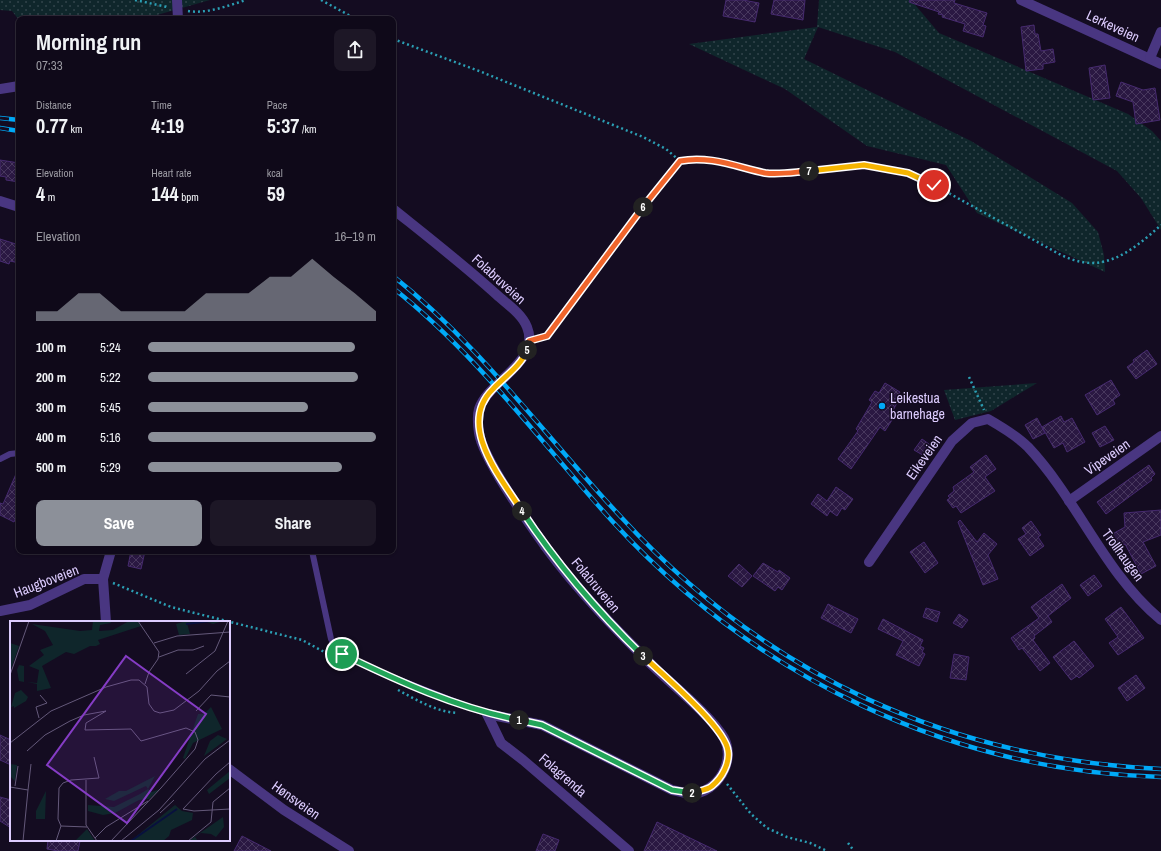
<!DOCTYPE html>
<meta charset="utf-8">
<style>
:root{--surface:#0f0919;--page:#1d1726;--text:#f1f3f6;--muted:#9b9aa2;--line:#2f2a38;--accent:#8c9099}
body{margin:0;font-family:"Archivo Narrow",sans-serif;background:var(--page);color:var(--text);height:100vh;display:flex;flex-direction:column;font-size:15px;white-space:nowrap}
*{box-sizing:border-box;margin:0}
p{font-size:13px;color:var(--muted)}
.icon{flex:none;width:22px;height:22px;fill:none;stroke:currentColor;stroke-width:2;stroke-linecap:round;stroke-linejoin:round}
.map{position:relative;flex:1;overflow:hidden}
.drawer{position:absolute;left:16px;top:16px;width:380px;height:538px;display:flex;flex-direction:column;background:var(--surface);border-radius:8px;box-shadow:0 1px 3px #0004,0 0 0 1px var(--line)}
.drawer>*{flex:none}
.pin{position:absolute;display:grid;place-items:center;width:34px;height:34px;color:#fff;margin:-17px;border:2px solid #fff;border-radius:50%;box-shadow:0 1px 4px #0007}
.km{position:absolute;width:20px;height:20px;margin:-10px;border-radius:50%;background:#222;color:#fff;font-size:11px;line-height:20px;text-align:center}
.round{display:grid;place-items:center;flex:none;width:42px;height:42px;border-radius:8px;background:var(--page)}
.overview{display:flex;align-items:center;justify-content:space-between;height:68px;padding:0 20px}
h1{font-size:22px;font-weight:700;line-height:30px}
.metrics{display:grid;grid-template-columns:repeat(3,1fr);gap:6px;height:68px;padding:4px 20px}
.metrics div{display:grid;align-content:center}
.metrics b{font-size:20px;font-weight:700}
.metrics small{font-size:11px;font-weight:400}
.metrics p{font-size:11px}
.chart{height:112px;padding:8px 20px}
.chart p{display:flex;justify-content:space-between}
.chart svg{width:100%;height:72px;margin-top:4px;fill:var(--accent);opacity:.7}
.action{display:flex;gap:8px;margin-top:auto;padding:8px 20px}
.action a{flex:1;height:46px;border-radius:8px;background:var(--accent);color:#fff;font-size:16px;font-weight:700;line-height:46px;text-align:center}
.action a+a{background:var(--page);color:var(--text)}
ul{padding:0 20px;list-style:none;font-size:13px}
li{display:grid;grid-template-columns:64px 48px 1fr;align-items:center;height:30px}
li i{height:10px;border-radius:5px;background:var(--accent)}
.map>svg:first-child{display:block}
</style>
<div class="map">
<svg width="1161" height="851" viewBox="0 0 1161 851">
<defs>
<pattern id="grass-dots" width="8" height="8" patternUnits="userSpaceOnUse"><rect width="8" height="8" fill="#0f262b"/><path d="M2 2h.1M6 6h.1" fill="none" stroke="#32444b" stroke-width="1.8" stroke-linecap="round"/></pattern>
<pattern id="building-cross-hatch" width="8" height="8" patternUnits="userSpaceOnUse"><rect width="8" height="8" fill="#2a1842"/><path d="M0 0l8 8M0 8l8-8" fill="none" stroke="#48385e"/></pattern>
</defs>
<rect width="100%" height="100%" fill="#140c21"/>
<g fill="url(#grass-dots)">
<polygon points="0,0 210,0 143,19 19,20 12,11 0,10"/>
<polygon points="819,0 911,0 939,33 1128,114 1152,131 1161,141 1161,230 1141,198 1117,171 895,52 818,27 804,59 971,141 1072,203 1098,232 1104,255 1105,272 977,213 946,165 867,146 785,89 689,44 817,27"/>
<polygon points="1037,383 991,411 955,420 944,390"/>
</g>
<g fill="url(#building-cross-hatch)" stroke="#462a6f">
<polygon points="726,0 743,0 759,3 755,22 723,16"/>
<polygon points="774,0 805,0 803,20 771,14"/>
<polygon points="910,0 955,0 954,3 987,13 983,25 986,26 983,37 963,31 965,24 942,17 943,15 938,14 939,12 909,2"/>
<polygon points="1034,25 1035,34 1038,34 1041,51 1053,49 1055,62 1043,64 1043,69 1026,71 1021,27"/>
<polygon points="1105,65 1110,98 1093,100 1089,68"/>
<polygon points="1121,82 1143,90 1155,88 1160,120 1136,124 1133,102 1116,96"/>
<polygon points="0,160 19,163 19,182 6,180 6,177 0,176"/>
<polygon points="0,239 19,245 19,263 10,261 9,264 0,261"/>
<polygon points="1147,350 1157,364 1136,379 1127,367 1134,362 1133,360"/>
<polygon points="1111,380 1120,395 1113,400 1115,404 1097,415 1085,395"/>
<polygon points="885,383 900,392 894,401 897,403 889,418 892,420 885,431 880,427 851,469 838,459 858,431 856,429 872,402 869,400 875,391 879,393"/>
<polygon points="1061,416 1064,422 1072,418 1085,442 1067,452 1063,443 1054,448 1042,427"/>
<polygon points="1037,418 1045,433 1033,439 1025,425"/>
<polygon points="1105,426 1114,440 1100,447 1092,433"/>
<polygon points="922,439 933,447 926,457 914,450"/>
<polygon points="986,455 996,469 985,477 995,491 961,513 956,506 953,508 947,500 950,498 948,496 954,491 953,487 974,472 970,467"/>
<polygon points="1149,465 1155,474 1151,478 1152,480 1106,514 1097,502"/>
<polygon points="19,467 19,518 16,517 14,522 0,515 0,503 3,504"/>
<polygon points="836,487 853,499 845,510 842,508 837,516 830,511 827,516 811,504 818,494 827,501"/>
<polygon points="1161,510 1161,535 1143,542 1156,566 1141,574 1125,544 1114,550 1107,537 1125,527 1124,513"/>
<polygon points="960,520 977,542 984,533 997,544 988,555 998,579 983,585 958,522"/>
<polygon points="1031,521 1041,535 1038,537 1044,546 1030,556 1018,539 1026,534 1022,528"/>
<polygon points="924,542 938,563 925,573 910,552"/>
<polygon points="131,551 145,551 141,569 128,566"/>
<polygon points="763,563 778,572 779,570 790,578 782,590 778,587 775,591 753,576"/>
<polygon points="739,564 752,576 742,587 728,576"/>
<polygon points="1094,575 1102,586 1088,596 1080,585"/>
<polygon points="1062,584 1071,598 1048,616 1052,622 1034,636 1035,638 1033,640 1050,663 1040,671 1022,648 1019,650 1011,638 1039,618 1031,607"/>
<polygon points="828,604 858,619 851,633 821,618"/>
<polygon points="1121,607 1144,638 1118,655 1109,643 1118,637 1105,619"/>
<polygon points="926,608 940,612 937,622 923,617"/>
<polygon points="959,614 968,620 962,628 953,623"/>
<polygon points="883,619 923,640 920,646 924,648 922,652 925,654 919,666 896,655 903,641 878,629"/>
<polygon points="1074,641 1094,666 1079,678 1077,676 1071,680 1053,657"/>
<polygon points="954,654 969,657 966,680 950,678"/>
<polygon points="1136,675 1145,688 1127,701 1118,688"/>
<polygon points="0,735 11,740 11,765 0,760"/>
<polygon points="0,797 11,800 11,828 0,821"/>
<polygon points="657,822 717,851 644,851"/>
<polygon points="543,834 559,840 555,851 536,851"/>
<polygon points="242,836 271,851 234,851"/>
<polygon points="48,840 80,841 78,851 58,851 47,849"/>
</g>
<g fill="none" stroke-linecap="round" stroke-linejoin="round">
<g stroke="#2b9fb4" stroke-width="2.5" stroke-dasharray="2 3" stroke-linecap="butt">
<polyline points="135,0 167,7"/>
<polyline points="321,0 356,19"/>
<path d="M188,11c19,3 39,-5 58,-11"/>
<polyline points="393,39 479,71 643,137 666,149 680,161"/>
<path d="M539,338l8,-2 120,-161 13,-14 12,-2 24,2 51,12h25l72,-8 19,3 25,5 26,12 127,70c7,3 14,6 21,7 31,6 58,-18 79,-37"/>
<polyline points="969,377 984,410"/>
<polyline points="113,583 171,607 302,640 328,654"/>
<path d="M398,690c19,10 38,22 60,23"/>
<polyline points="727,784 751,814 767,828 787,837 810,843 827,851"/>
<polyline points="848,843 854,851"/>
</g>
<g stroke="#493681" stroke-width="6">
<polyline points="0,459 10,454 19,453"/>
<polyline points="312,551 331,639 336,649 342,654 377,671 487,714"/>
</g>
<g stroke="#493681" stroke-width="10">
<polyline points="177,0 178,19"/>
<polyline points="1021,0 1161,64"/>
<polyline points="1150,58 1161,32"/>
<polyline points="0,89 19,86"/>
<polyline points="0,201 19,207"/>
<path d="M393,209c35,28 71,56 104,86 10,9 25,19 30,32 14,35 -39,54 -48,82 -2,7 -1,17 0,24 4,26 49,89 66,113 33,45 72,85 112,124 18,17 55,47 67,68 12,23 -6,54 -32,56 -6,0 -14,-3 -20,-4l-130,-65 -55,-11"/>
<polyline points="1069,501 1161,436"/>
<path d="M869,562l83,-121 20,-18 16,-4c14,8 29,17 40,28 50,53 76,126 133,173"/>
<polyline points="0,611 30,605 84,579 103,579"/>
<polyline points="106,622 103,579 111,551"/>
<polyline points="487,714 501,743 523,760 629,851"/>
<polyline points="229,769 284,810 349,851"/>
</g>
<g stroke="#00a9f7" stroke-width="4.5">
<g id="rail">
<polyline points="0,118 19,120"/>
<polyline points="0,128 19,131"/>
<path d="M393,276c88,70 152,160 228,241 144,157 328,242 540,252"/>
<path d="M393,288c85,67 148,155 220,234 142,155 338,249 548,255"/>
</g>
</g>
<use href="#rail" stroke="#140c21" stroke-width="3" stroke-dasharray="9" stroke-linecap="butt"/>
</g>
<g fill="none" stroke-linecap="round" stroke-linejoin="round">
<g stroke="#fff" stroke-width="8">
<path id="split-1" d="M342,654c56,27 115,54 177,66"/>
</g>
<g stroke="#fff" stroke-width="8">
<polyline id="split-2" points="519,720 542,725 672,790 692,793"/>
</g>
<g stroke="#fff" stroke-width="8">
<path id="split-3" d="M643,656c19,18 83,72 85,95 2,12 -6,27 -16,35 -4,4 -14,5 -20,7"/>
</g>
<g stroke="#fff" stroke-width="8">
<path id="split-4" d="M522,511c35,53 76,101 121,145"/>
</g>
<g stroke="#fff" stroke-width="8">
<path id="split-5" d="M522,511c-21,-33 -66,-86 -29,-122 10,-11 29,-24 34,-39"/>
</g>
<g stroke="#fff" stroke-width="8">
<polyline id="split-6" points="527,350 529,341 547,336 643,207"/>
</g>
<g stroke="#fff" stroke-width="8">
<path id="split-7" d="M643,207l37,-46c29,-6 57,6 85,12 14,2 30,-1 44,-2"/>
</g>
<g stroke="#fff" stroke-width="8">
<polyline id="split-8" points="809,171 864,165 908,173 934,185"/>
</g>
<use href="#split-1" stroke="#22a559" stroke-width="5"/>
<use href="#split-2" stroke="#22a559" stroke-width="5"/>
<use href="#split-3" stroke="#f5b400" stroke-width="5"/>
<use href="#split-4" stroke="#22a559" stroke-width="5"/>
<use href="#split-5" stroke="#f5b400" stroke-width="5"/>
<use href="#split-6" stroke="#f0652b" stroke-width="5"/>
<use href="#split-7" stroke="#f0652b" stroke-width="5"/>
<use href="#split-8" stroke="#f5b400" stroke-width="5"/>
</g>
<circle fill="#00a9f7" stroke="#140c21" stroke-width="1.5" cx="882" cy="406" r="4"/>
<g text-anchor="middle" stroke-width="3" stroke-linejoin="round" paint-order="stroke">
<g font-size="14" fill="#dcf" stroke="#140c21">
<text transform="translate(1113 26) rotate(25)" y="5">Lerkeveien</text>
<text transform="translate(499 279) rotate(42)" y="5">Folabruveien</text>
<text transform="translate(924 457) rotate(-55)" y="5">Eikeveien</text>
<text transform="translate(1107 457) rotate(-35)" y="5">Vipeveien</text>
<text transform="translate(1123 555) rotate(54)" y="5">Trollhaugen</text>
<text transform="translate(46 581) rotate(-21)" y="5">Haugboveien</text>
<text transform="translate(596 585) rotate(50)" y="5">Folabruveien</text>
<text transform="translate(563 775) rotate(41)" y="5">Folagrenda</text>
<text transform="translate(296 800) rotate(35)" y="5">Hønsveien</text>
</g>
<g font-size="14" fill="#dcf" stroke="#140c21" text-anchor="start">
<text x="890" y="403">Leikestua<tspan x="890" dy="16">barnehage</tspan></text>
</g>
</g>
<g transform="translate(10 621)">
<rect width="220" height="220" fill="#140c21"/>
<path d="M201,86l11,22 -29,14 -8,16 -2,-1 15,-44h6zM208,114l9,4 -23,17 6,-15zM0,143l7,1 -2,16 -5,-5zM220,150v7l-21,16 -2,-4zM145,155l-7,13 4,3 8,-3 -11,10 -10,1 -24,13 -12,2 -15,-4v-6l26,2 26,-13 8,-5 -2,-3 -32,15 -9,-2 14,-8h7zM36,170l-1,28h-9v-8zM213,196l1,10 -8,10 -5,-3 -10,-1 -6,4 3,4 -8,-1z" fill="#0f262b"/>
<path d="M83,0h17l1,2 -11,2 -1,6 14,-1 16,-9h8l4,5 -43,14 2,4 -4,2h-6l-16,8 -8,-2 -24,14 9,22 -14,3v-7l-10,-2 10,1 2,-13 -10,-4 15,-11 -4,-5 13,-5 -8,-14 -13,-7 48,7 12,-1zM176,0h37l-10,3 -6,-2 -20,1 3,11 -11,1 -3,-11zM9,44l5,1v16l-5,-1 -2,-11zM11,69l7,7 -2,4 -12,7v-2l-3,1 4,-14zM165,184l7,6 11,2 -1,7 -21,10 -2,6 -6,5h-30v-2zM77,208l8,12h-20z" fill="#0f262b"/>
<path d="M0,22l9,3 -9,26z" fill="#0f262b"/>
<path fill="none" stroke="#08103e" stroke-width="2" d="M176,3l25,-3M121,220l46,-32"/>
<path fill="none" stroke="#64597a" stroke-width="1" d="M128,0l21,31 -1,7 -9,13 -4,12M144,22l23,-7 53,-4M149,36l19,-7h15l11,-4M176,53l29,-23 13,-30M0,54l19,-54M96,90l-20,12 -1,7 46,-1 10,12 45,-13 9,4 3,8 -3,9 -34,39 -50,53M186,90l15,-16 19,2M29,97l-3,-11 11,-4 -7,-8M0,122l41,-32 55,-24 25,-7h8l8,7 2,17 5,7 6,2 14,-3 25,-19 18,-20 13,-10M17,130l18,-16 25,-14 14,-6 22,-4M220,141l-14,12 -33,35 11,2 36,-2M76,159v45l11,16M5,165l3,-20M0,166l18,3 -5,51M18,169l3,-26M150,192l14,-13M51,205l26,1M85,217l11,-11 42,-26M46,220l5,-15 -3,-7 1,-31 4,-5 8,-3 28,-2 -5,-21M111,220l38,-31 46,-51 25,-19M178,220l23,-19 2,-20 17,-14"/>
<path fill="#853cc5" fill-opacity="0.15" stroke="#853cc5" stroke-width="2" d="M116,35l80,58 -79,109 -80,-58z"/>
<rect width="220" height="220" fill="none" stroke="#dcf" stroke-width="2"/>
</g>
</svg>
<div class="pin" style="left:342px;top:654px;background:#1e9e55"><svg class="icon" aria-label="arrive" viewBox="0 0 24 24"><path d="M6 21V4h12l-3 4 3 4H6"/></svg></div>
<div class="pin" style="left:934px;top:185px;background:#d93025"><svg class="icon" aria-label="check" viewBox="0 0 24 24"><path d="M5 12l5 5 9-10"/></svg></div>
<b class="km" style="left:519px;top:720px">1</b>
<b class="km" style="left:692px;top:793px">2</b>
<b class="km" style="left:643px;top:656px">3</b>
<b class="km" style="left:522px;top:511px">4</b>
<b class="km" style="left:527px;top:350px">5</b>
<b class="km" style="left:643px;top:207px">6</b>
<b class="km" style="left:809px;top:171px">7</b>
<section class="drawer">
<div class="overview"><div><h1>Morning run</h1><p>07:33</p></div><a class="round"><svg class="icon" aria-label="share" viewBox="0 0 24 24"><path d="M12 15V3M7 8l5-5 5 5M5 13v7h14v-7"/></svg></a></div>
<div class="metrics">
<div><p>Distance</p><b>0.77<small> km</small></b></div>
<div><p>Time</p><b>4:19</b></div>
<div><p>Pace</p><b>5:37<small> /km</small></b></div>
</div>
<div class="metrics">
<div><p>Elevation</p><b>4<small> m</small></b></div>
<div><p>Heart rate</p><b>144<small> bpm</small></b></div>
<div><p>kcal</p><b>59</b></div>
</div>
<div class="chart"><p><span>Elevation</span>16–19 m</p>
<svg viewBox="0 0 160 44" preserveAspectRatio="none"><path d="M0 44V38L10 38L20 27L30 27L40 38L50 38L60 38L70 38L80 27L90 27L100 27L110 17L120 17L130 6L140 17L150 27L160 38V44z"/></svg>
</div>
<ul>
<li><b>100 m</b>5:24<i style="width:91%"></i></li>
<li><b>200 m</b>5:22<i style="width:92%"></i></li>
<li><b>300 m</b>5:45<i style="width:70%"></i></li>
<li><b>400 m</b>5:16<i style="width:100%"></i></li>
<li><b>500 m</b>5:29<i style="width:85%"></i></li>
</ul>
<div class="action"><a>Save</a><a>Share</a></div>
</section>
</div>
